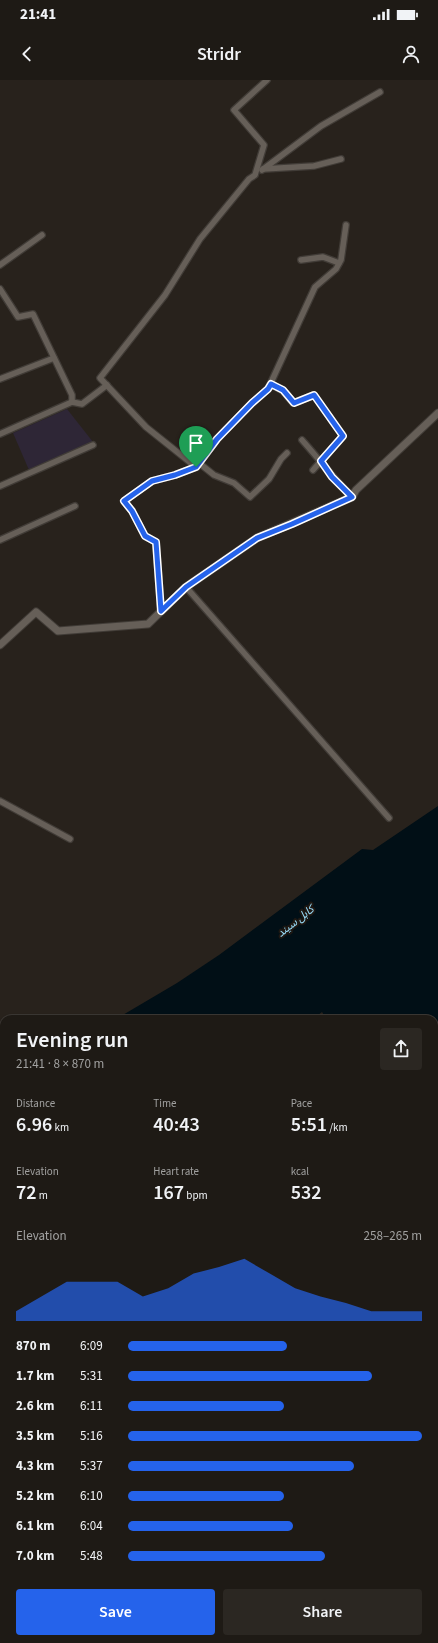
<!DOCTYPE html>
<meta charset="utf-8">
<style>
:root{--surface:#1e1a15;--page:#2b2722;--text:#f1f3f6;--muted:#a1a1a0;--line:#3c3834;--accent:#2563eb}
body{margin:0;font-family:"Source Sans 3","Noto Sans Arabic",sans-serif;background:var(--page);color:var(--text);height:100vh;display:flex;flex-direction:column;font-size:15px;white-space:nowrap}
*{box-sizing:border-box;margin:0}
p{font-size:13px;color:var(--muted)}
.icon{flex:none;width:22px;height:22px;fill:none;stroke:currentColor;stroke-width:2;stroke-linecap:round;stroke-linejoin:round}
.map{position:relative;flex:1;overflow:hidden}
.side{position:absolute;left:0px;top:935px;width:438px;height:628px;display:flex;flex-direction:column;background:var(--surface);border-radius:12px 12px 0 0;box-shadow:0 1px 3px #0004,0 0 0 1px var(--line)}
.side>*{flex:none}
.pin{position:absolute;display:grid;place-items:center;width:34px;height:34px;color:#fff;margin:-41px -17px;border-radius:50% 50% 50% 0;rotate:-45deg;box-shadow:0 0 4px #0007}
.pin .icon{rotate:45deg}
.round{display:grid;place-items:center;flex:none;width:42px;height:42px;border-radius:4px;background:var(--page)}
.overview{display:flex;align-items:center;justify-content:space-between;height:68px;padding:0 16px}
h1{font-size:22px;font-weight:600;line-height:30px}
.figures{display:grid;grid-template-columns:repeat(3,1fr);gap:6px;height:68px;padding:4px 16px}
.figures div{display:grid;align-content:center}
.figures b{font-size:20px;font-weight:600}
.figures small{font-size:11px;font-weight:400}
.figures p{font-size:11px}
.chart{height:112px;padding:8px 16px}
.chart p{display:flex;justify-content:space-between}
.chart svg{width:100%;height:72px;margin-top:4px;fill:var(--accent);opacity:.7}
.primary-button{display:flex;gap:8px;margin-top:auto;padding:8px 16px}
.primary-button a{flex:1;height:46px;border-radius:4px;background:var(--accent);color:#fff;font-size:16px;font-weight:600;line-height:46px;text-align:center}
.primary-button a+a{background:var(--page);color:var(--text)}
ul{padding:0 16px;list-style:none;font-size:13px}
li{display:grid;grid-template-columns:64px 48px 1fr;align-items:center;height:30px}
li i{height:10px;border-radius:5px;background:var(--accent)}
.status{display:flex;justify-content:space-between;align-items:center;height:28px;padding:0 20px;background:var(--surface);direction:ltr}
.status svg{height:11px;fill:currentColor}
header{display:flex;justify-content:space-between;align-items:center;height:52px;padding:0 16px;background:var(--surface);font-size:18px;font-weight:600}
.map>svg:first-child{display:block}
</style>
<div class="status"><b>21:41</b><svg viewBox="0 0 49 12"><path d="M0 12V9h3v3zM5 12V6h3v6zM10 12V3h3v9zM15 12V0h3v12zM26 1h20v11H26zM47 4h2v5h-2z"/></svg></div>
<header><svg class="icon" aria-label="back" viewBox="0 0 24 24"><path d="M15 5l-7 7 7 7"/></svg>Stridr<svg class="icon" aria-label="person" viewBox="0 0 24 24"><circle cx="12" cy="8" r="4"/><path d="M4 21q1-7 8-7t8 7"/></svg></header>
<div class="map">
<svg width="438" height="1563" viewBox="0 0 438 1563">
<rect width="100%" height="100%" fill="#28221c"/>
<polygon fill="#2e2636" points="67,329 93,362 29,390 13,353"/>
<polygon fill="#42461b" points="4,1211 4,1318 0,1320 0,1215"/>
<g fill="#010f16">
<polygon points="438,726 438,980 434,981 434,939 321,939 324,935 322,932 313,939 116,939 177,903 219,875 362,769 373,770"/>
<polygon points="4,1009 4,1084 0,1088 0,1011"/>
</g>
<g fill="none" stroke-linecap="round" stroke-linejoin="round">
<g stroke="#413c37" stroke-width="8">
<g id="minor">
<polyline points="263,89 314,86 341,79"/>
<polyline points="262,90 321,46 380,12"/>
<polyline points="301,180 323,177 339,183"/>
<polyline points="0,185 42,155"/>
<polyline points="0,209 18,237 33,234 72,315 72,322"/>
<polyline points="0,299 54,278"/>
<polyline points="271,304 283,311 293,323 314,315 343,356 313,390"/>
<polyline points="0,354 72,322 82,324 107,305"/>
<path d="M302,360c17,19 32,39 50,57"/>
<polyline points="199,383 214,395 234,403 250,417 269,399 281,379 287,373"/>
<polyline points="196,387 217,359 252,323 268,309 315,207 336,189 341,180 346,145"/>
<polyline points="0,406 93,365"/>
<polyline points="0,460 75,426"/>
<polyline points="186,507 389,738"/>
<polyline points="161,531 156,462 145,456 132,431 124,421 152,401 175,395 196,387 146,347 100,298 165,215 200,159 249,99 255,95 264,65 234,30 267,0"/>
<polyline points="0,721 70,759"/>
<polyline points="434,1129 438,1129"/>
<polyline points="0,1237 4,1234"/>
<polyline points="0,1345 4,1343"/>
<polyline points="0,1378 4,1376"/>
<polyline points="0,1442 4,1441"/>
<polyline points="0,1469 4,1467"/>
<polyline points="0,1477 4,1484"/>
</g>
</g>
<g stroke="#413c37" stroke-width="9">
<g id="tertiary">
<polyline points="0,565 36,532 58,551 148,544 186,507 257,458 352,417 356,410 438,333"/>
<polyline points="434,1537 438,1538"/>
<polyline points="51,1559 65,1563"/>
<polyline points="26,1563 31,1559"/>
<polyline points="263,1563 280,1559"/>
</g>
</g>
<use href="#minor" stroke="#665f58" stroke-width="5.5"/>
<use href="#tertiary" stroke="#665f58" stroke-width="7"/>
</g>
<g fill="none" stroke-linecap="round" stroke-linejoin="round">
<g stroke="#fff" stroke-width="8">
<polygon id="route" points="271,304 283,310 294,323 314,315 343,356 321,381 332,397 352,417 292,444 257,458 186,507 161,531 156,462 145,456 132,431 124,421 152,401 175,395 196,387 217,359 252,323 268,309"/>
</g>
<use href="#route" stroke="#2563eb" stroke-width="5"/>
</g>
<g text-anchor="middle" stroke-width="4" stroke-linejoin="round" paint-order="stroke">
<g font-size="11" font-style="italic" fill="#9ce1ff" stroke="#1e1813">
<text transform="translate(295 841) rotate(-38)" y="4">کابل سيند</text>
</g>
</g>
</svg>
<div class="pin" style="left:196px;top:387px;background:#1e9e55"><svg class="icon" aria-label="arrive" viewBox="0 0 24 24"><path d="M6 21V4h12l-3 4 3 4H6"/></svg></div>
<section class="side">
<div class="overview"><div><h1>Evening run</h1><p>21:41 · 8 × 870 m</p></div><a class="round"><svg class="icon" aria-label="share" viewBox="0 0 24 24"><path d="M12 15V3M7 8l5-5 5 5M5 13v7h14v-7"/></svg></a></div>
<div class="figures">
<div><p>Distance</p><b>6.96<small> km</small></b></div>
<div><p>Time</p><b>40:43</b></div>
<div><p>Pace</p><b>5:51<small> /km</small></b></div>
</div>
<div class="figures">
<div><p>Elevation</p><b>72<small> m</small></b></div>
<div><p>Heart rate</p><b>167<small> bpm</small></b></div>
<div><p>kcal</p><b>532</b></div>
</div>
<div class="chart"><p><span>Elevation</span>258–265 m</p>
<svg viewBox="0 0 160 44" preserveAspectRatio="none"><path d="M0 44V38L10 29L20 20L30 20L40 20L50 29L60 24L70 15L80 11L90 6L100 15L110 24L120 29L130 33L140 38L150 38L160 38V44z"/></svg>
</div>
<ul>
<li><b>870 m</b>6:09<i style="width:54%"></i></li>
<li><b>1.7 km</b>5:31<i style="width:83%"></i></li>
<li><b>2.6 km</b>6:11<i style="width:53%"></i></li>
<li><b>3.5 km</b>5:16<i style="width:100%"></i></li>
<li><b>4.3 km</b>5:37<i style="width:77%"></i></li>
<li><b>5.2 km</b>6:10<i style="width:53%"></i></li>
<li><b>6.1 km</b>6:04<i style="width:56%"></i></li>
<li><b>7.0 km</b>5:48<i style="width:67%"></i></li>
</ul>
<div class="primary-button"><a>Save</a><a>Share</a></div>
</section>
</div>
